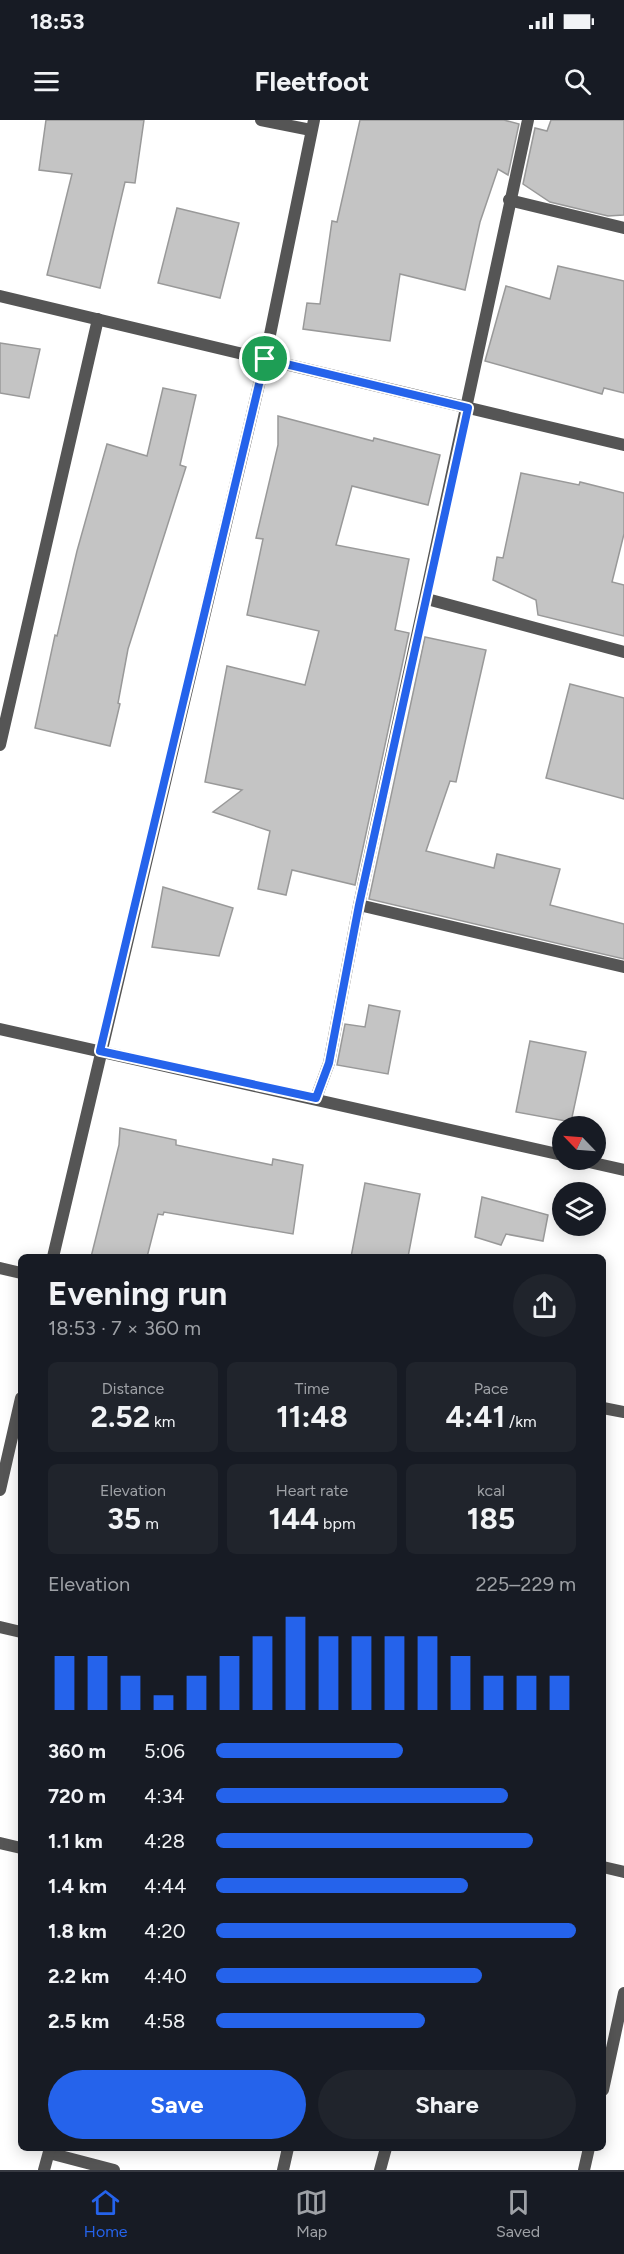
<!DOCTYPE html>
<meta charset="utf-8">
<style>
:root{--surface:#171b24;--page:#20242c;--text:#f1f3f6;--muted:#9ea1a6;--line:#363941;--accent:#2563eb}
body{margin:0;font-family:Figtree,sans-serif;background:var(--page);color:var(--text);height:100vh;display:flex;flex-direction:column;font-size:22px;white-space:nowrap}
*{box-sizing:border-box;margin:0}
p{font-size:20px;color:var(--muted)}
.icon{flex:none;width:33px;height:33px;fill:none;stroke:currentColor;stroke-width:2;stroke-linecap:round;stroke-linejoin:round}
.map{position:relative;flex:1;overflow:hidden}
.panel{position:absolute;left:18px;top:1134px;width:588px;height:897px;display:flex;flex-direction:column;background:var(--surface);border-radius:9px;box-shadow:0 3px 15px #0003}
.panel>*{flex:none}
.needle{width:39px;rotate:295deg}
.buttons{position:absolute;left:552px;top:996px;display:grid;gap:12px}
.buttons a{display:grid;place-items:center;width:54px;height:54px;border-radius:50%;background:var(--surface);box-shadow:0 3px 15px #0003;font-size:30px}
.pin{position:absolute;display:grid;place-items:center;width:51px;height:51px;color:#fff;margin:-26px;border:3px solid #fff;border-radius:50%;box-shadow:0 2px 6px #0007}
.round{display:grid;place-items:center;flex:none;width:63px;height:63px;border-radius:32px;background:var(--page)}
.headline{display:flex;align-items:center;justify-content:space-between;height:102px;padding:0 30px}
h1{font-size:33px;font-weight:700;line-height:45px}
.figures{display:grid;grid-template-columns:repeat(3,1fr);gap:9px;height:102px;padding:6px 30px}
.figures div{display:grid;align-content:center;border-radius:9px;background:var(--page);text-align:center}
.figures b{font-size:30px;font-weight:700}
.figures small{font-size:16px;font-weight:400}
.figures p{font-size:16px}
.chart{height:168px;padding:12px 30px}
.chart p{display:flex;justify-content:space-between}
.chart svg{width:100%;height:108px;margin-top:6px;stroke:var(--accent);stroke-width:6}
.primary-button{display:flex;gap:12px;margin-top:auto;padding:12px 30px}
.primary-button a{flex:1;height:69px;border-radius:36px;background:var(--accent);color:#fff;font-size:24px;font-weight:700;line-height:69px;text-align:center}
.primary-button a+a{background:var(--page);color:var(--text)}
ul{padding:0 30px;list-style:none;font-size:20px}
li{display:grid;grid-template-columns:96px 72px 1fr;align-items:center;height:45px}
li i{height:15px;border-radius:8px;background:var(--accent)}
.status{display:flex;justify-content:space-between;align-items:center;height:42px;padding:0 30px;background:var(--surface);direction:ltr}
.status svg{height:16px;fill:currentColor}
header{display:flex;justify-content:space-between;align-items:center;height:78px;padding:0 30px;background:var(--surface);font-size:27px;font-weight:700}
.tab-bar{display:flex;justify-content:space-around;align-items:center;height:84px;border-top:2px solid var(--line);background:var(--surface);font-size:16px;color:var(--muted)}
.tab-bar a{display:grid;justify-items:center;gap:3px}
.tab-bar .on{color:var(--accent)}
.map>svg:first-child{display:block}
</style>
<div class="status"><b>18:53</b><svg viewBox="0 0 49 12"><path d="M0 12V9h3v3zM5 12V6h3v6zM10 12V3h3v9zM15 12V0h3v12zM26 1h20v11H26zM47 4h2v5h-2z"/></svg></div>
<header><svg class="icon" aria-label="menu" viewBox="0 0 24 24"><path d="M4 6h16M4 12h16M4 18h16"/></svg>Fleetfoot<svg class="icon" aria-label="search" viewBox="0 0 24 24"><circle cx="10" cy="10" r="6"/><path d="M15 15l6 6"/></svg></header>
<div class="map">
<svg width="624" height="2050" viewBox="0 0 624 2050">
<rect width="100%" height="100%" fill="#fff"/>
<g fill="#c4c4c4" stroke="#999" stroke-width="1.5">
<polygon points="46,0 144,0 135,63 125,62 100,168 47,155 72,54 39,50"/>
<polygon points="360,0 504,0 519,4 508,55 498,49 480,102 465,170 400,154 390,221 303,209 307,183 320,184 332,101 337,102"/>
<polygon points="551,0 624,0 624,95 608,96 550,82 523,64 535,8 547,11"/>
<polygon points="177,88 239,103 220,178 158,163"/>
<polygon points="558,146 624,161 624,273 604,268 602,274 485,241 506,166 550,179"/>
<polygon points="0,223 40,229 29,278 0,273"/>
<polygon points="163,268 196,275 180,345 186,347 128,529 118,583 120,584 110,626 35,608 55,515 57,516 77,431 107,324 147,336"/>
<polygon points="278,296 373,321 374,318 440,335 428,385 352,366 336,425 409,439 395,510 409,513 355,765 292,750 286,775 258,769 270,711 213,692 242,670 205,662 227,546 305,565 319,511 247,495 263,419 256,418 278,325"/>
<polygon points="521,353 579,365 580,362 624,373 624,414 612,462 624,465 624,516 538,495 536,480 493,460 497,437 503,438"/>
<polygon points="425,517 486,530 456,662 450,661 426,731 494,748 497,734 560,749 550,785 624,804 624,839 369,779"/>
<polygon points="570,564 624,578 624,679 546,658"/>
<polygon points="163,767 233,788 219,836 152,827"/>
<polygon points="369,885 400,891 388,954 337,945 345,904 365,907"/>
<polygon points="530,921 586,932 571,1002 516,992"/>
<polygon points="120,1008 176,1020 176,1025 272,1045 273,1039 303,1045 293,1114 164,1092 163,1095 158,1094 147,1137 91,1137 119,1025"/>
<polygon points="365,1063 420,1074 408,1137 351,1137"/>
<polygon points="482,1077 548,1095 543,1121 506,1114 501,1125 475,1117"/>
</g>
<g fill="none" stroke-linecap="round" stroke-linejoin="round">
<g stroke="#555" stroke-width="12">
<polyline points="261,0 311,10"/>
<polyline points="509,80 624,108"/>
<polyline points="0,176 624,325"/>
<polyline points="427,479 624,532"/>
<polyline points="0,625 98,199"/>
<polyline points="359,785 624,847"/>
<polyline points="0,909 562,1035"/>
<polyline points="316,978 329,943 359,785 528,0"/>
<polyline points="580,1040 624,1050"/>
<polyline points="53,1137 265,239 314,0"/>
<polyline points="0,1148 21,1153"/>
<polyline points="603,1288 624,1292"/>
<polyline points="0,1370 21,1278"/>
<polyline points="0,1507 21,1512"/>
<polyline points="0,1723 21,1728"/>
<polyline points="603,1747 624,1752"/>
<polyline points="603,1970 624,1873"/>
<polyline points="49,2033 114,2050"/>
<polyline points="44,2050 50,2028"/>
<polyline points="283,2050 288,2028"/>
<polyline points="380,2050 386,2028"/>
<polyline points="584,2050 589,2028"/>
</g>
</g>
<g fill="none" stroke-linecap="round" stroke-linejoin="round">
<g stroke="#fff" stroke-width="12">
<polygon id="route" points="265,239 468,288 359,785 329,943 316,978 100,931"/>
</g>
<use href="#route" stroke="#2563eb" stroke-width="8"/>
</g>
</svg>
<div class="buttons">
<a><svg class="needle" viewBox="-14 -14 28 28"><path d="M0-13l5 13h-10z" fill="#e53935"/><path d="M0 13l5-13h-10z" fill="#9ea1a6"/></svg></a>
<a><svg class="icon" aria-label="layers" viewBox="0 0 24 24"><path d="M12 4l9 5-9 5-9-5zM3 14l9 5 9-5"/></svg></a>
</div>
<div class="pin" style="left:265px;top:239px;background:#1e9e55"><svg class="icon" aria-label="arrive" viewBox="0 0 24 24"><path d="M6 21V4h12l-3 4 3 4H6"/></svg></div>
<section class="panel">
<div class="headline"><div><h1>Evening run</h1><p>18:53 · 7 × 360 m</p></div><a class="round"><svg class="icon" aria-label="share" viewBox="0 0 24 24"><path d="M12 15V3M7 8l5-5 5 5M5 13v7h14v-7"/></svg></a></div>
<div class="figures">
<div><p>Distance</p><b>2.52<small> km</small></b></div>
<div><p>Time</p><b>11:48</b></div>
<div><p>Pace</p><b>4:41<small> /km</small></b></div>
</div>
<div class="figures">
<div><p>Elevation</p><b>35<small> m</small></b></div>
<div><p>Heart rate</p><b>144<small> bpm</small></b></div>
<div><p>kcal</p><b>185</b></div>
</div>
<div class="chart"><p><span>Elevation</span>225–229 m</p>
<svg viewBox="0 0 160 44" preserveAspectRatio="none"><path d="M5 44V22M15 44V22M25 44V30M35 44V38M45 44V30M55 44V22M65 44V14M75 44V6M85 44V14M95 44V14M105 44V14M115 44V14M125 44V22M135 44V30M145 44V30M155 44V30"/></svg>
</div>
<ul>
<li><b>360 m</b>5:06<i style="width:52%"></i></li>
<li><b>720 m</b>4:34<i style="width:81%"></i></li>
<li><b>1.1 km</b>4:28<i style="width:88%"></i></li>
<li><b>1.4 km</b>4:44<i style="width:70%"></i></li>
<li><b>1.8 km</b>4:20<i style="width:100%"></i></li>
<li><b>2.2 km</b>4:40<i style="width:74%"></i></li>
<li><b>2.5 km</b>4:58<i style="width:58%"></i></li>
</ul>
<div class="primary-button"><a>Save</a><a>Share</a></div>
</section>
</div>
<nav class="tab-bar">
<a class="on"><svg class="icon" aria-label="home" viewBox="0 0 24 24"><path d="M3 11l9-7 9 7M6 9v11h12V9"/></svg>Home</a>
<a><svg class="icon" aria-label="map" viewBox="0 0 24 24"><path d="M3 6l6-2 6 2 6-2v14l-6 2-6-2-6 2zM9 4v14M15 6v14"/></svg>Map</a>
<a><svg class="icon" aria-label="saved" viewBox="0 0 24 24"><path d="M7 4h10v16l-5-4-5 4z"/></svg>Saved</a>
</nav>
